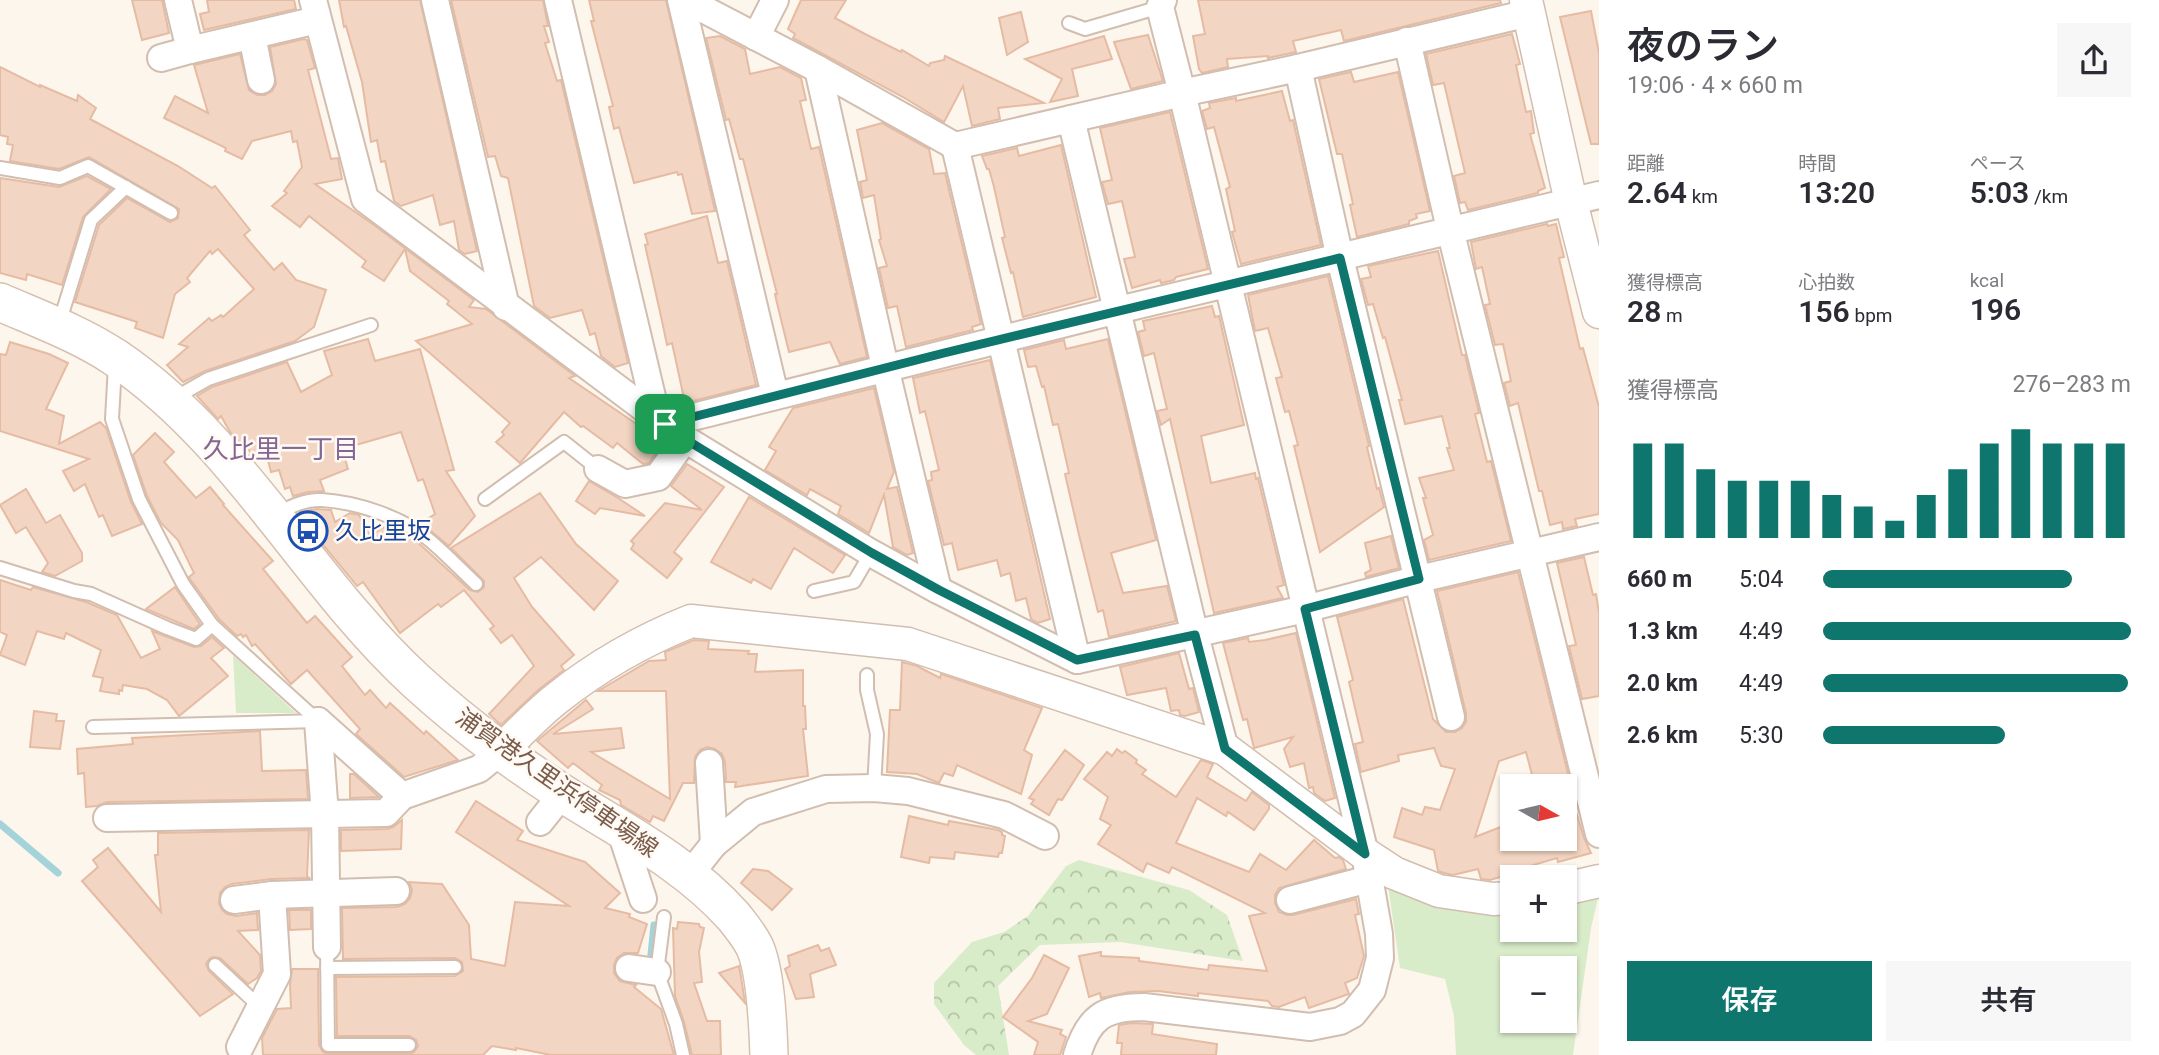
<!DOCTYPE html>
<html lang="ja">
<meta charset="utf-8">
<style>
:root{--surface:#fff;--page:#f7f7f7;--text:#2b2b33;--muted:#7c7c81;--accent:#0f766e}
body{margin:0;font-family:Roboto,"Noto Sans JP",sans-serif;background:var(--page);color:var(--text);height:100vh;display:flex;flex-direction:column;font-size:26px;white-space:nowrap}
*{box-sizing:border-box;margin:0}
p{font-size:23px;color:var(--muted)}
.icon{flex:none;width:38px;height:38px;fill:none;stroke:currentColor;stroke-width:2;stroke-linecap:round;stroke-linejoin:round}
.map{position:relative;flex:1;overflow:hidden}
.panel{display:flex;flex-direction:column;background:var(--surface);width:560px}
.panel>*{flex:none}
.needle{width:46px;rotate:98deg}
.tools{position:absolute;left:1500px;top:774px;display:grid;gap:14px}
.tools a{display:grid;place-items:center;width:77px;height:77px;border-radius:0px;background:var(--surface);box-shadow:0 2px 5px #0004;font-size:35px}
.pin{position:absolute;display:grid;place-items:center;width:60px;height:60px;color:#fff;margin:-30px;border-radius:14px;box-shadow:0 4px 10px #0006}
.round{display:grid;place-items:center;flex:none;width:74px;height:74px;border-radius:0px;background:var(--page)}
.head{display:flex;align-items:center;justify-content:space-between;height:119px;padding:0 28px}
h1{font-size:38px;font-weight:600;line-height:52px}
.stats{display:grid;grid-template-columns:repeat(3,1fr);gap:10px;height:119px;padding:7px 28px}
.stats div{display:grid;align-content:center}
.stats b{font-size:30px;font-weight:600}
.stats small{font-size:19px;font-weight:400}
.stats p{font-size:19px}
.chart{height:196px;padding:14px 28px}
.chart p{display:flex;justify-content:space-between}
.chart svg{width:100%;height:126px;margin-top:7px;stroke:var(--accent);stroke-width:6}
.button{display:flex;gap:14px;margin-top:auto;padding:14px 28px}
.button a{flex:1;height:80px;border-radius:0px;background:var(--accent);color:#fff;font-size:28px;font-weight:600;line-height:80px;text-align:center}
.button a+a{background:var(--page);color:var(--text)}
ul{padding:0 28px;list-style:none;font-size:23px}
li{display:grid;grid-template-columns:112px 84px 1fr;align-items:center;height:52px}
li i{height:18px;border-radius:9px;background:var(--accent)}
main{display:flex;flex:1;min-height:0}
.map>svg:first-child{display:block}
</style>
<main>
<div class="map">
<svg width="1599" height="1055" viewBox="0 0 1599 1055">
<defs>
<pattern id="forest-crowns" width="20" height="18" patternUnits="userSpaceOnUse" patternTransform="scale(1.75)"><rect width="20" height="18" fill="#d8ecc9"/><path d="M2 6a3 3 0 1 1 6 0M12 15a3 3 0 1 1 6 0" fill="none" stroke="#b4c2a5"/></pattern>
</defs>
<rect width="100%" height="100%" fill="#fdf6ec"/>
<polygon fill="url(#forest-crowns)" points="1079,860 1189,890 1227,915 1243,961 1120,942 1040,945 998,986 1009,1055 976,1055 964,1045 934,1004 934,983 972,942 1004,932 1028,916 1066,866"/>
<g fill="#d8ecc9" fill-rule="evenodd">
<polygon points="233,655 296,713 236,713"/>
<path d="M1387,879l82,33 43,3v14h52l1,-25 34,-10 -8,34 -18,127h-117l-2,-39 -9,-37 -45,-11zM1512,968h52v52h-52z"/>
</g>
<g fill="none" stroke-linecap="round" stroke-linejoin="round">
<g stroke="#a5d3da" stroke-width="7">
<polyline points="0,824 58,873"/>
<polyline points="650,964 654,925"/>
</g>
</g>
<g fill="#f3d5c3" stroke="#e6bba3" stroke-width="2">
<polygon points="132,0 162,0 169,33 142,40"/>
<polygon points="207,0 294,0 296,9 204,30 200,14 209,12"/>
<polygon points="339,0 420,0 477,251 465,254 459,250 454,221 440,225 433,195 401,206 394,201 385,161 381,162 377,140 371,142 362,82 346,26 344,27"/>
<polygon points="451,0 543,0 548,26 544,26 549,42 545,43 557,81 561,80 628,363 615,367 601,356 595,333 590,335 582,310 550,318 534,306 508,178 501,176 495,156 488,157"/>
<polygon points="589,0 666,0 715,211 692,214 682,174 678,175 677,172 634,183 619,127 614,129 609,107 613,106 591,21 594,21"/>
<polygon points="801,0 846,0 835,18 865,34 901,52 902,50 929,66 930,63 944,60 945,56 1044,103 998,108 1000,119 972,126 963,86 944,122 903,97 793,38 795,34 788,29"/>
<polygon points="1198,0 1500,0 1501,3 1344,41 1341,30 1293,41 1296,52 1268,58 1268,56 1227,59 1228,67 1202,73 1199,69 1193,36 1205,34"/>
<polygon points="1591,11 1599,53 1599,144 1591,144 1560,17"/>
<polygon points="1021,12 1028,42 1007,55 999,18"/>
<polygon points="1512,34 1520,64 1516,65 1526,112 1531,111 1534,133 1530,134 1545,188 1538,191 1538,193 1468,210 1465,202 1460,203 1454,176 1465,173 1444,83 1433,85 1426,54"/>
<polygon points="1148,35 1163,81 1131,89 1114,42"/>
<polygon points="720,36 745,49 750,74 780,67 801,78 806,100 800,101 811,149 819,147 867,357 840,364 830,342 789,352 776,299 775,294 777,294 743,159 740,159 729,119 726,120 706,38"/>
<polygon points="1104,36 1112,59 1072,69 1078,96 1050,102 1062,79 1025,59"/>
<polygon points="304,39 307,40 315,68 308,70 331,159 338,158 342,179 315,184 374,225 474,300 469,307 486,309 575,376 569,378 663,442 649,463 643,464 617,443 613,448 583,426 581,427 564,412 520,463 496,442 504,435 502,432 510,423 416,341 472,324 447,304 449,301 410,271 405,249 384,281 362,267 366,261 309,216 300,227 272,206 287,193 284,191 302,167 297,141 293,142 291,131 252,141 242,159 225,151 226,148 164,118 175,96 208,113 194,65 240,54 249,90 257,95 265,95 272,91 276,84 270,47"/>
<polygon points="0,67 40,87 40,85 77,101 78,95 96,108 90,119 178,166 212,188 215,186 250,230 244,235 274,270 282,263 296,280 326,290 314,327 295,341 205,371 183,382 167,365 188,347 179,344 209,318 212,321 221,315 223,317 254,289 218,249 212,254 210,251 187,278 190,282 175,294 163,338 135,328 137,322 75,302 99,225 127,198 170,222 178,218 179,209 89,157 59,169 10,161 13,145 7,144 8,137 0,135"/>
<polygon points="1351,72 1354,82 1398,72 1430,211 1416,214 1417,218 1409,221 1409,224 1357,237 1350,205 1353,204 1342,154 1337,154 1319,79"/>
<polygon points="1282,91 1290,121 1293,120 1321,245 1241,264 1232,232 1235,231 1226,189 1230,187 1214,127 1207,129 1202,111 1210,108 1209,103 1236,98 1236,101"/>
<polygon points="1170,112 1208,269 1176,277 1174,280 1161,283 1160,280 1132,288 1124,259 1135,257 1122,201 1108,204 1102,182 1112,180 1100,128"/>
<polygon points="882,123 929,149 934,174 945,173 981,324 972,327 973,330 906,347 897,306 888,308 879,268 887,266 879,240 881,239 874,195 863,198 860,182 867,180 857,130"/>
<polygon points="1061,145 1096,297 1023,317 1013,272 1011,273 1002,238 1005,237 994,187 989,169 987,169 982,156 1017,148 1019,156"/>
<polygon points="87,176 111,189 83,217 62,285 27,274 26,280 0,273 0,178 59,187"/>
<polygon points="707,216 718,263 727,261 756,385 685,403 672,343 667,345 662,321 645,245 648,244 645,234"/>
<polygon points="1547,224 1548,226 1556,224 1564,257 1559,258 1580,349 1583,348 1599,407 1599,514 1575,519 1577,526 1563,529 1562,522 1550,525 1542,491 1539,491 1518,403 1510,406 1504,383 1511,381 1503,344 1495,345 1485,305 1490,304 1482,267 1476,269 1471,242"/>
<polygon points="1438,251 1462,355 1465,355 1479,413 1475,414 1487,462 1491,461 1511,541 1429,560 1424,540 1433,535 1423,498 1426,498 1419,478 1454,470 1447,448 1450,448 1442,416 1405,424 1399,400 1402,400 1385,337 1383,338 1373,304 1368,305 1361,279 1371,277 1368,266"/>
<polygon points="1328,276 1369,446 1367,447 1377,489 1379,488 1384,507 1320,552 1294,446 1298,445 1289,411 1285,412 1276,378 1282,377 1268,328 1255,331 1248,295"/>
<polygon points="1212,306 1215,317 1219,316 1244,425 1201,436 1211,483 1255,473 1256,479 1258,478 1284,585 1277,587 1283,598 1214,613 1170,419 1161,425 1157,411 1167,409 1154,353 1144,356 1138,332 1145,330 1143,321"/>
<polygon points="368,339 375,361 420,349 454,470 446,471 475,516 449,546 421,523 435,514 423,479 418,481 401,432 342,449 348,469 320,480 324,491 308,492 293,496 290,487 285,489 279,470 271,472 267,456 255,459 243,442 240,443 230,432 221,416 218,419 197,396 212,387 287,362 301,392 332,375 324,351"/>
<polygon points="1108,339 1156,540 1111,553 1123,593 1167,586 1176,621 1109,637 1103,610 1098,612 1079,535 1065,474 1069,473 1058,424 1053,425 1044,386 1042,387 1036,366 1028,367 1024,350 1064,340 1066,349"/>
<polygon points="10,342 49,354 68,363 46,409 64,416 59,444 100,422 106,428 131,502 142,524 112,536 103,515 99,517 85,484 74,491 63,471 89,459 0,431 0,354 6,355"/>
<polygon points="990,360 1050,619 1038,623 1031,619 1026,598 1016,601 1010,573 1001,576 997,560 958,570 952,543 944,545 928,481 932,480 931,472 939,470 925,411 920,413 913,378"/>
<polygon points="874,388 894,472 887,489 897,487 913,553 907,555 893,547 884,495 869,533 838,514 841,506 810,489 807,495 765,470 776,451 769,447 793,408"/>
<polygon points="155,433 174,452 164,462 196,498 210,487 224,504 223,505 273,561 263,569 307,623 315,616 352,657 342,666 365,695 370,690 386,708 390,703 424,734 426,731 458,760 404,777 356,734 360,729 307,670 291,684 255,644 252,646 246,635 243,637 241,634 237,636 219,619 190,579 189,577 194,573 178,540 161,523 147,496 133,455"/>
<polygon points="687,464 724,487 674,552 682,559 667,578 631,549 634,544 631,541 665,503 702,510 671,486"/>
<polygon points="589,481 618,498 645,516 600,508 595,514 576,501"/>
<polygon points="26,489 46,523 60,515 82,553 82,561 55,576 42,572 48,563 26,527 16,533 0,505"/>
<polygon points="540,493 576,544 618,581 594,610 541,557 514,578 532,607 574,655 561,666 564,670 537,691 501,725 489,714 534,666 512,635 501,643 490,629 494,626 464,590 441,607 438,604 400,633 363,582 357,586 324,546 302,512 316,509 331,510 335,522 350,513 359,515 370,536 383,527 386,528 390,526 397,536 402,532 413,538 470,590 478,592 484,587 484,581 451,548"/>
<polygon points="749,497 845,555 833,573 794,548 771,589 753,579 751,583 711,562"/>
<polygon points="1391,536 1399,568 1366,577 1365,573 1371,570 1365,543"/>
<polygon points="1584,557 1593,595 1596,594 1599,613 1599,696 1582,699 1569,646 1576,645 1557,563"/>
<polygon points="1518,572 1571,786 1535,786 1526,752 1499,761 1475,837 1511,823 1512,838 1564,838 1564,790 1569,789 1584,838 1591,853 1558,862 1557,858 1513,871 1514,873 1490,880 1481,879 1478,869 1453,875 1444,873 1438,871 1434,850 1394,837 1402,808 1422,815 1425,807 1440,810 1455,769 1441,766 1434,748 1398,755 1399,761 1361,772 1355,744 1363,742 1349,682 1353,680 1337,617 1403,599 1433,719 1446,732 1455,732 1462,728 1466,722 1466,713 1437,591"/>
<polygon points="0,580 31,590 33,587 86,602 117,615 141,658 160,649 152,631 194,647 201,646 212,637 224,648 211,658 228,676 179,716 167,700 147,689 123,685 122,691 119,690 119,694 100,691 103,678 93,676 101,650 66,633 64,639 37,631 25,665 0,655 7,635 0,632"/>
<polygon points="175,587 200,624 194,629 146,609"/>
<polygon points="1296,633 1335,798 1325,801 1314,793 1313,787 1309,788 1304,763 1290,767 1284,749 1293,737 1254,748 1247,719 1243,720 1223,643 1248,638 1249,642 1265,640"/>
<polygon points="694,640 709,641 708,649 749,651 748,654 757,654 755,672 803,670 803,706 805,706 806,729 803,729 808,776 735,787 736,782 726,782 725,762 722,754 715,749 707,747 700,750 695,757 694,783 683,783 664,821 653,816 650,822 621,805 620,800 599,790 602,785 573,763 568,768 537,741 586,700 593,709 553,734 621,728 624,748 591,752 670,799 666,691 598,691 649,661 666,660 665,652"/>
<polygon points="1179,653 1189,689 1193,688 1199,712 1185,716 1180,715 1179,710 1171,711 1166,688 1127,695 1120,667"/>
<polygon points="902,662 917,666 940,678 941,674 1042,708 1024,750 1032,755 1021,794 957,765 953,776 944,773 939,783 917,774 887,772 890,710 900,710"/>
<polygon points="34,711 57,714 56,721 64,721 60,749 30,747"/>
<polygon points="260,731 262,771 306,770 308,799 107,802 97,806 86,807 84,773 78,774 77,749 133,744 132,738"/>
<polygon points="1117,749 1122,753 1125,751 1137,760 1136,763 1146,770 1142,774 1176,797 1201,760 1213,764 1207,777 1246,801 1252,792 1269,805 1269,809 1254,830 1228,812 1226,816 1197,798 1176,843 1249,872 1260,854 1286,870 1314,840 1335,858 1339,857 1343,860 1346,869 1279,888 1275,895 1275,903 1279,912 1287,915 1293,915 1356,899 1359,914 1355,915 1364,956 1357,978 1345,983 1349,994 1309,1008 1305,997 1279,1007 1272,1006 1268,1001 1198,993 1198,996 1158,991 1130,992 1101,998 1100,993 1089,997 1079,956 1101,952 1101,956 1139,958 1139,961 1208,970 1209,965 1267,971 1249,916 1265,913 1172,867 1169,873 1147,863 1143,872 1098,844 1111,825 1100,819 1108,797 1084,779 1107,752 1112,756"/>
<polygon points="1065,750 1084,765 1062,800 1058,799 1049,815 1031,804 1034,800 1029,798"/>
<polygon points="350,774 354,774 379,797 350,798"/>
<polygon points="476,801 523,831 517,840 585,862 620,893 605,908 630,914 629,917 647,924 638,953 624,953 617,958 614,965 614,973 620,981 636,985 634,987 661,1009 674,1055 551,1055 516,1048 516,1050 492,1046 483,1055 263,1055 262,1038 277,1009 291,1008 290,984 292,969 318,969 319,1045 323,1052 328,1054 409,1054 414,1052 418,1046 416,1040 409,1036 337,1036 336,977 455,976 463,971 462,962 455,958 343,959 342,908 397,907 405,904 410,898 412,890 409,882 442,884 469,925 471,959 505,966 515,902 569,906 456,832"/>
<polygon points="909,816 948,825 949,821 998,830 1002,832 1002,835 1005,836 1002,853 999,853 998,857 955,852 954,859 930,857 929,863 901,857"/>
<polygon points="402,820 401,849 341,851 341,830 387,829 393,827"/>
<polygon points="309,830 307,877 310,878 271,879 232,884 225,887 220,893 219,903 222,910 227,914 236,916 257,913 258,930 238,931 260,955 261,971 257,978 248,984 220,958 213,957 209,959 206,964 209,971 233,994 200,1016 82,881 98,867 93,860 108,848 161,912 155,855 158,855 158,833"/>
<polygon points="753,869 768,871 792,889 772,910 741,883"/>
<polygon points="289,910 311,910 311,929 290,930"/>
<polygon points="678,922 699,924 700,927 704,928 699,952 702,982 694,983 707,1021 720,1021 721,1055 692,1055 684,1022 675,996 673,928 677,929"/>
<polygon points="818,945 821,951 829,948 836,965 810,974 814,997 796,999 785,969 790,966 788,956"/>
<polygon points="1044,955 1069,968 1047,1014 1028,1021 1062,1030 1060,1034 1066,1037 1060,1055 1034,1055 1038,1042 1003,1017 1032,978"/>
<polygon points="739,966 741,977 745,1003 719,973"/>
<polygon points="1132,1023 1153,1024 1152,1034 1217,1044 1216,1055 1121,1055 1122,1043 1117,1043 1119,1025"/>
</g>
<g fill="none" stroke-linecap="round" stroke-linejoin="round">
<g stroke="#d1beb0" stroke-width="16">
<g id="service">
<polyline points="1069,23 1085,29 1160,7"/>
<polyline points="0,168 60,178 88,166 171,213"/>
<polyline points="59,324 91,220 126,187"/>
<polyline points="115,365 112,419 139,499 183,584 212,625 318,721"/>
<polyline points="173,399 208,379 371,325"/>
<polyline points="485,499 564,442 598,469"/>
<path d="M276,514c14,-7 29,-15 46,-14 34,2 80,17 106,39 17,14 32,30 48,45"/>
<polyline points="0,568 74,591 91,594 167,628 196,639 212,625"/>
<polyline points="814,591 854,582 871,553"/>
<polyline points="867,675 867,690 877,734 874,788"/>
<polyline points="93,727 318,721"/>
<polyline points="664,917 657,972 676,1024 683,1055"/>
<polyline points="327,947 328,1045 409,1045"/>
<polyline points="215,965 260,1007"/>
<polyline points="327,968 455,967"/>
</g>
</g>
<g stroke="#d1beb0" stroke-width="30">
<g id="minor">
<polyline points="178,0 190,50 317,20"/>
<polyline points="313,0 365,199 685,439 871,553 938,590 1077,660 1305,609 1419,579 1599,537"/>
<polyline points="435,0 506,307"/>
<polyline points="558,0 657,418"/>
<polyline points="681,0 775,395"/>
<polyline points="686,0 818,69 955,146 1182,93 1160,7 1163,0"/>
<polyline points="252,36 261,80"/>
<polyline points="756,37 775,0"/>
<polyline points="1407,41 1450,229 1599,834"/>
<polyline points="161,58 190,50"/>
<polyline points="1298,68 1340,258 1451,717"/>
<polyline points="818,69 885,367 938,590"/>
<polyline points="1071,119 1195,635 1225,749"/>
<polyline points="955,146 1077,660"/>
<polyline points="665,424 1118,310 1599,195"/>
<polyline points="598,469 625,484 658,477 685,439"/>
<polyline points="318,721 325,815 327,947"/>
<polyline points="318,721 402,796"/>
<polyline points="709,763 714,844"/>
<polyline points="107,818 386,813 402,796 479,769 501,751"/>
<polyline points="540,822 563,793"/>
<polyline points="619,826 643,899"/>
<polyline points="690,874 714,844 753,812 826,789 874,788 908,791 1004,815 1045,836"/>
<polyline points="234,900 272,895 396,891"/>
<polyline points="1290,900 1369,879"/>
<polyline points="629,968 657,972"/>
<polyline points="240,1047 277,974 272,895"/>
<path d="M1077,1055c12,-38 27,-48 67,-48l166,20 30,-6 13,-7 19,-24 8,-32 -1,-24 -14,-80 -183,-761 116,-25 231,-55"/>
</g>
</g>
<g stroke="#d1beb0" stroke-width="35">
<g id="tertiary">
<polyline points="1526,0 1571,202 1599,312"/>
<path d="M501,751c18,-18 36,-37 55,-52 40,-32 87,-59 135,-78l217,23 317,105 140,105 29,19 45,18 54,8 19,-1"/>
<polyline points="1564,889 1599,881"/>
</g>
</g>
<g stroke="#d6c0b0" stroke-width="40">
<path id="secondary" d="M0,302c39,17 80,32 116,56 123,83 192,224 300,323 45,41 95,79 146,112 60,38 124,70 172,124 7,9 18,22 22,33 10,26 12,76 13,105"/>
</g>
<use href="#service" stroke="#fff" stroke-width="12"/>
<use href="#minor" stroke="#fff" stroke-width="26"/>
<use href="#tertiary" stroke="#fff" stroke-width="32"/>
<use href="#secondary" stroke="#fff" stroke-width="37"/>
</g>
<g fill="none" stroke-linecap="round" stroke-linejoin="round">
<g stroke="#fff" stroke-width="14">
<polygon id="route" points="1340,258 1419,579 1305,609 1365,854 1225,749 1195,635 1077,660 939,590 872,553 685,439 665,424 944,353"/>
</g>
<use href="#route" stroke="#0f766e" stroke-width="9"/>
</g>
<defs>
<g id="bus-ring" transform="scale(2.0125)"><circle r="9.5" fill="#fffaf3" stroke="#1a4fb4" stroke-width="1.5"/><path d="M-5-6H5V4H4V6H2V4H-2V6H-4V4H-5ZM-3.5-4V0h7V-4ZM-3.5 1.2v1.5H-2V1.2ZM2 1.2v1.5H3.5V1.2Z" fill="#1a4fb4"/></g>
</defs>
<g fill-rule="evenodd">
<use href="#bus-ring" x="308" y="531"/>
</g>
<g text-anchor="middle" stroke-width="5" stroke-linejoin="round" paint-order="stroke">
<g font-size="24" fill="#164399" stroke="#fffaf3" text-anchor="start">
<text x="335" y="539">久比里坂</text>
</g>
<g font-size="24" fill="#7a5c4d" stroke="#fffaf3">
<text transform="translate(557 783) rotate(35)" y="8">浦賀港久里浜停車場線</text>
</g>
<g font-size="26" fill="#846695" stroke="#fffaf3">
<text x="281" y="458">久比里一丁目</text>
</g>
</g>
</svg>
<div class="tools">
<a><svg class="needle" viewBox="-14 -14 28 28"><path d="M0-13l5 13h-10z" fill="#e53935"/><path d="M0 13l5-13h-10z" fill="#7c7c81"/></svg></a>
<a>+</a>
<a>−</a>
</div>
<div class="pin" style="left:665px;top:424px;background:#1e9e55"><svg class="icon" aria-label="arrive" viewBox="0 0 24 24"><path d="M6 21V4h12l-3 4 3 4H6"/></svg></div>
</div>
<section class="panel">
<div class="head"><div><h1>夜のラン</h1><p>19:06 · 4 × 660 m</p></div><a class="round"><svg class="icon" aria-label="share" viewBox="0 0 24 24"><path d="M12 15V3M7 8l5-5 5 5M5 13v7h14v-7"/></svg></a></div>
<div class="stats">
<div><p>距離</p><b>2.64<small> km</small></b></div>
<div><p>時間</p><b>13:20</b></div>
<div><p>ペース</p><b>5:03<small> /km</small></b></div>
</div>
<div class="stats">
<div><p>獲得標高</p><b>28<small> m</small></b></div>
<div><p>心拍数</p><b>156<small> bpm</small></b></div>
<div><p>kcal</p><b>196</b></div>
</div>
<div class="chart"><p><span>獲得標高</span>276–283 m</p>
<svg viewBox="0 0 160 44" preserveAspectRatio="none"><path d="M5 44V11M15 44V11M25 44V20M35 44V24M45 44V24M55 44V24M65 44V29M75 44V33M85 44V38M95 44V29M105 44V20M115 44V11M125 44V6M135 44V11M145 44V11M155 44V11"/></svg>
</div>
<ul>
<li><b>660 m</b>5:04<i style="width:81%"></i></li>
<li><b>1.3 km</b>4:49<i style="width:100%"></i></li>
<li><b>2.0 km</b>4:49<i style="width:99%"></i></li>
<li><b>2.6 km</b>5:30<i style="width:59%"></i></li>
</ul>
<div class="button"><a>保存</a><a>共有</a></div>
</section>
</main>
